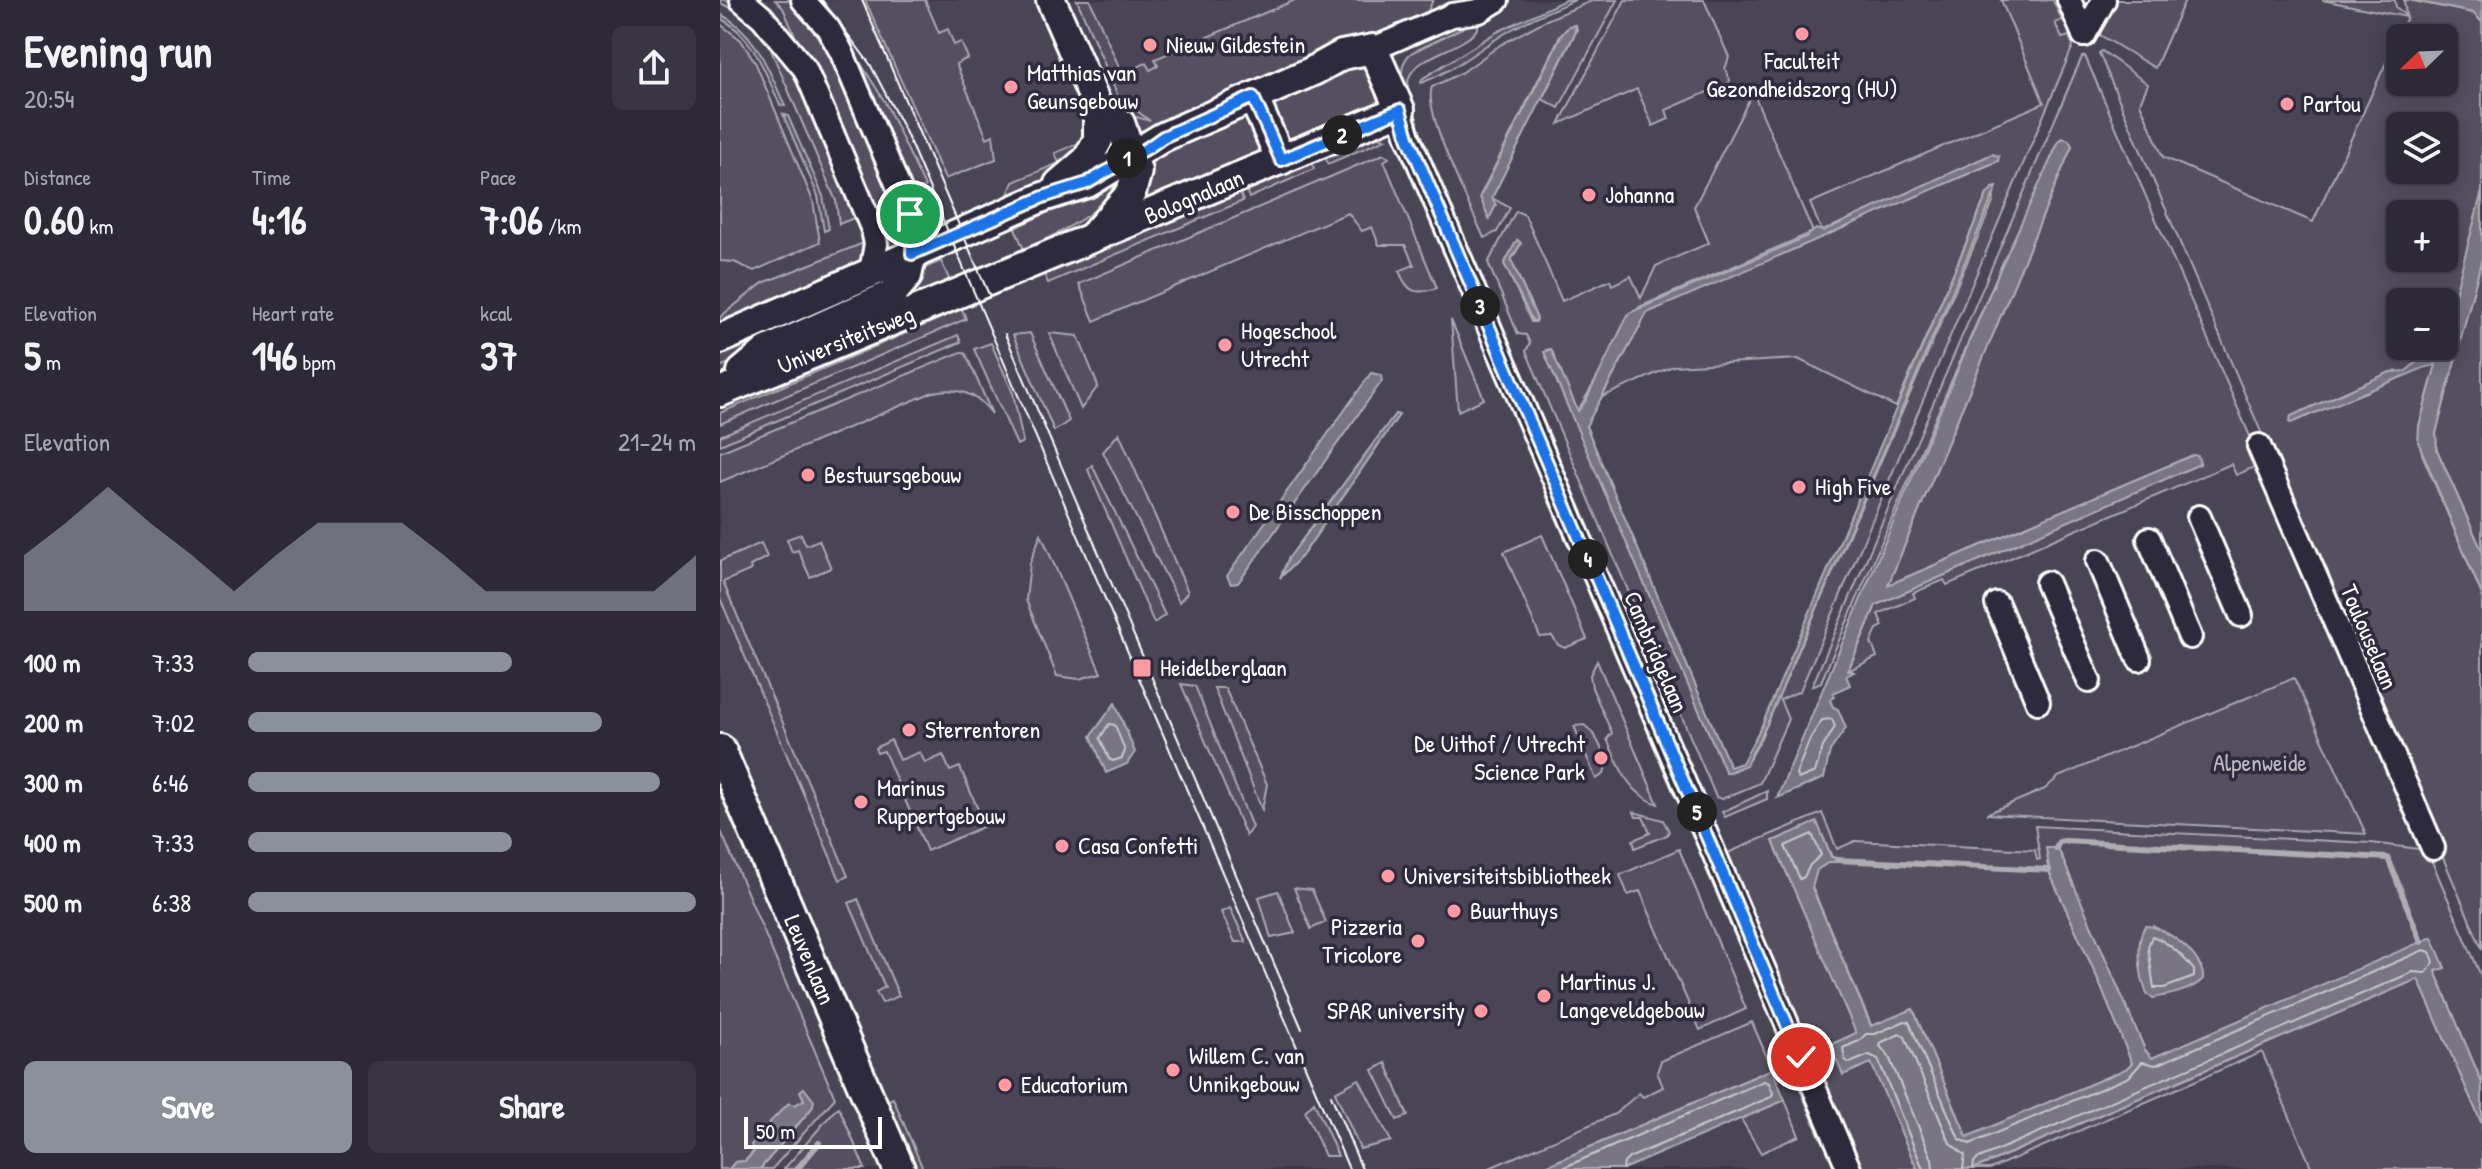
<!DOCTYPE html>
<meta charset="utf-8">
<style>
:root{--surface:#2d2937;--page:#393542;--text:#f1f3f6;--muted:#a7a6ad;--line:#484552;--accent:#8c9099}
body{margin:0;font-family:"Patrick Hand",sans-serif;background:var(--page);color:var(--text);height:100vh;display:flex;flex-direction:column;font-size:30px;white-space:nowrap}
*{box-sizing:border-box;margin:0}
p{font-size:26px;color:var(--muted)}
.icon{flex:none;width:44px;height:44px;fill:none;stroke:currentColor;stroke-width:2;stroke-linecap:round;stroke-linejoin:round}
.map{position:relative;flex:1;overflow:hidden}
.drawer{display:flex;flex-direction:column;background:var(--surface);width:720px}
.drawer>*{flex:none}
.needle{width:52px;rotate:247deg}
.buttons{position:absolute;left:1666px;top:24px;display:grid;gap:16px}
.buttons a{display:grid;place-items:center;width:72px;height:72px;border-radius:12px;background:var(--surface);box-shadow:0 4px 20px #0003,0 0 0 2px var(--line);font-size:40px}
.scale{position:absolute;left:24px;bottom:20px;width:138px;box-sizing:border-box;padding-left:8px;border:4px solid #fff;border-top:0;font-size:22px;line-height:28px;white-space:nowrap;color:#fff;-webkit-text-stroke:6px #2f2a3d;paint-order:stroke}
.pin{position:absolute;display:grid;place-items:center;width:68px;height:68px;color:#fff;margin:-34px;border:4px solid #fff;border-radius:50%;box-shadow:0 2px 8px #0007}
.km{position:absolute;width:40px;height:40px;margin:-20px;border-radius:50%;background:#222;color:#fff;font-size:22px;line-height:40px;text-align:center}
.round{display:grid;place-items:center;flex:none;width:84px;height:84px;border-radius:12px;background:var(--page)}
.summary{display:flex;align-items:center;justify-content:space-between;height:136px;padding:0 24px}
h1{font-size:44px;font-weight:700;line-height:60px}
.stats{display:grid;grid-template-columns:repeat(3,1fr);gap:12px;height:136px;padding:8px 24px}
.stats div{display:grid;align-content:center}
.stats b{font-size:40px;font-weight:700}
.stats small{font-size:22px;font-weight:400}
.stats p{font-size:22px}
.chart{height:224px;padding:16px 24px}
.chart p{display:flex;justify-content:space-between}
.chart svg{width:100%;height:144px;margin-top:8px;fill:var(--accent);opacity:.7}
.button{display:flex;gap:16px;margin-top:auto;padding:16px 24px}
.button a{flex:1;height:92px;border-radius:12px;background:var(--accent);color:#fff;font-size:32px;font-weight:700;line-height:92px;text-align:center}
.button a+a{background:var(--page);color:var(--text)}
ul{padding:0 24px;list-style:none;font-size:26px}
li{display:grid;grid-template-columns:128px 96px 1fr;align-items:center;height:60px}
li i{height:20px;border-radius:10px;background:var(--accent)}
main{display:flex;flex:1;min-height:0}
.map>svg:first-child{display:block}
</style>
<main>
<section class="drawer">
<div class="summary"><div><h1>Evening run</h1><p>20:54</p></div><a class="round"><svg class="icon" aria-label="share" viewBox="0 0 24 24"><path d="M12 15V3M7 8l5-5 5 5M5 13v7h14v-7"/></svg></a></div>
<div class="stats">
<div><p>Distance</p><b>0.60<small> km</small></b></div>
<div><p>Time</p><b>4:16</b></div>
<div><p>Pace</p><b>7:06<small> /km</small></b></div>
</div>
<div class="stats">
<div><p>Elevation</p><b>5<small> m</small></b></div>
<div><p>Heart rate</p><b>146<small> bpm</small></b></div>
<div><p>kcal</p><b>37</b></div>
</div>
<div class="chart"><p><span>Elevation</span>21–24 m</p>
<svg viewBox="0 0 160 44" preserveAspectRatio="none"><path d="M0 44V27L10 17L20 6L30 17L40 27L50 38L60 27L70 17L80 17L90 17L100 27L110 38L120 38L130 38L140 38L150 38L160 27V44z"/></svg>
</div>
<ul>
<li><b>100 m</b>7:33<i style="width:59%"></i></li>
<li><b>200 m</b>7:02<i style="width:79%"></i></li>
<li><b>300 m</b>6:46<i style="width:92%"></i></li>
<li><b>400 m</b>7:33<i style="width:59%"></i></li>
<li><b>500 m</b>6:38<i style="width:100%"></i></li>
</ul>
<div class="button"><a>Save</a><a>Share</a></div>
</section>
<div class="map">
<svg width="1762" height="1169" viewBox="0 0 1762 1169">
<rect width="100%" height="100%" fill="#3c3749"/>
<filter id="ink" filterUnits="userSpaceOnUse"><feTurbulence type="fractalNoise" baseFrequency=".0125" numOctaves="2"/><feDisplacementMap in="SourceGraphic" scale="16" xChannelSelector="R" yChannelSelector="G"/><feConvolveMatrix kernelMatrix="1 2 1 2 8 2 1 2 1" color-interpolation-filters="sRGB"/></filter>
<g filter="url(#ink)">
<path fill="#494455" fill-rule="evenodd" d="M0,0h1762v1169h-1762zM1680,38h44v44h-44zM1680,126h44v44h-44zM1680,214h44v44h-44zM1680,302h44v44h-44z"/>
<g fill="#555060" stroke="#aaa8b0" stroke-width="2" fill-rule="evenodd">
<polygon points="0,0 10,0 25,7 75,66 141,215 119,224 116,201 48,43 24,14 0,3"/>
<polygon points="55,0 73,0 96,21 178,199 151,210 63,8"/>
<polygon points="145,0 205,0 219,33 228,29 234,45 241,42 248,58 236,64 267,138 273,135 276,159 225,179"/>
<polygon points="357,0 370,0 402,74 426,63 430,70 438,66 435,59 575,0 713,0 707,13 426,131 414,130 408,122 417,117 430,121 398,96"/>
<path d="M845,0h10c-26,11 -55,23 -79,39 -25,16 -47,34 -75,44l1,-4 75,-47z"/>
<path d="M874,0h23l-58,108 -17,-9 35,-69 -1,-5 -7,1 -9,10 -80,160 12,2 18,10 -13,24 -13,6c-12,-28 -62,-127 -52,-151l31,-15 37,-27 44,-24z"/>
<polygon points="905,0 984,0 1009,57 1005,69 1010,80 1005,94 996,98 992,90 946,110 949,119 933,126 917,89 839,124"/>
<path d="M1281,0h52l9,20 -7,3 7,15 7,-2 4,10 -273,645 -20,9 8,19 -28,64 -38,16 -6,-2 -190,-446 4,-8 -4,-8 -8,-1 -30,-71 28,-52 9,4 37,86 48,-21 2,5 19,-9 10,22 15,-32 53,-23 -15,-36 59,-115 60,140 -174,75 -62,105 -26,-63 -5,1 180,423c26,-6 30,-26 41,-49l227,-524 -1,-12 -6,6 -91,213 -98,-48 -125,7 -71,31 45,-84 12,-7 339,-145 -6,-7 -170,78 -12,-29 234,-100zM798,240l3,4 -10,16 26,59 -1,3h-5l-26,-58z"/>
<polygon points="1389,0 1465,0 1435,68 1380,35 1377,29"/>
<path d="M1602,0h73l1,7 10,9 -2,-16h5l64,13 9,9v170l-38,143v-33h-44v44h41l-22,80 3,28 60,141v354l-383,-896 3,-2 46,33 -8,19 23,54 150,65 94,-205zM1680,38h44v44h-44zM1680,126h44v44h-44zM1680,214h44v44h-44z"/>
<path d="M0,14c37,18 49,57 65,92l-5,-1c-15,-33 -26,-69 -60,-87z"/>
<polygon points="111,16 165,102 205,187 189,193"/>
<path d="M756,21l2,6c-11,24 -73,28 -70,59 1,12 7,25 10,37l-2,1c-7,-22 -25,-53 -5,-71z"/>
<polygon points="0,24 21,40 36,64 93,201 100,242 34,271 14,262 0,261"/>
<polygon points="1365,56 1542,464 1516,475 1511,464 1227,585 1224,580 1193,593 1195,598 1158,614 1163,626 1157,629 1151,642 1157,657 1128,671 1156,605 1480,464 1478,457 1473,455 1168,585 1352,146 1341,139 1280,269 1101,682 1092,686 1354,75 1362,57"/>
<polygon points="624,60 646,64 665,105 568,147 551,105 555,100"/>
<polygon points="526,111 544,152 415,206 425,157"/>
<polygon points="63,114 68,116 103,196 109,229 104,231 98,196"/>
<polygon points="650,134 666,139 608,164 604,154"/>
<path d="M364,141c-7,27 -55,46 -78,58l7,-17 46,-19 -4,-10z"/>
<path d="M664,154l5,4 -5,3 53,127c-22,7 -29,5 -38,-17l15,-6 -9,-20h-26l-7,-18 -10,4 -14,-18 -254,108 -15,-37z"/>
<polygon points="683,159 687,159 727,253 724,255"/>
<polygon points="592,160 594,169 529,198 525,187"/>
<path d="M405,164l-1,22c-30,29 -62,46 -100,64l-9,-22 36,-18z"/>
<polygon points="519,191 523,201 328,283 324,274"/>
<polygon points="184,225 186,242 166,251 162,234"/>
<polygon points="151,240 144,260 0,329 0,317 43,283"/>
<polygon points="1762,258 1762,551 1717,450 1716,433"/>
<polygon points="221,261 230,281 176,304 198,271"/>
<polygon points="162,293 7,364 0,367 0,356"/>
<polygon points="242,309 246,319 0,424 0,413"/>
<polygon points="731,320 764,399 738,411"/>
<polygon points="310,333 349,421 334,431 293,335"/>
<polygon points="329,333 358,336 378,386 361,409"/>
<polygon points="238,335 241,342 0,445 0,436"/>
<polygon points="271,343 293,393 303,442 297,445 254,349"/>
<path d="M241,352l5,2 26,60c-15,-21 -34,-27 -59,-22l-213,90v-30z"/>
<polygon points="399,433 468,592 459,602 383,452"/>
<polygon points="372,465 445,615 434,623 368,470"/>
<polygon points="829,492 885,624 883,625 826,495"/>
<polygon points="81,534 86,545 99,540 111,568 90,577 78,550 72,552 67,539"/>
<polygon points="321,534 381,673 359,679 337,676 306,600 310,563"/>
<polygon points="822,535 867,639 845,648 838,645 832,636 820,637 784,552"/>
<polygon points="41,543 47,557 30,566 31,570 3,582 128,876 120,880 0,598 0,561"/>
<polygon points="883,565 885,566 972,772 969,770"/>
<polygon points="895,654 899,654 955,786 954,794"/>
<path d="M877,661l61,143c-30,-10 -39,-38 -51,-65l5,-6 -20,-45 -2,-13z"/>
<polygon points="1574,678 1646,834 1266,814 1325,789 1338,777"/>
<polygon points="461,684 475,686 532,827 526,836"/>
<polygon points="494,688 505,688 547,784 542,810"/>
<path d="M864,725c13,9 25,34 20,49l-8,5 -22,-53z"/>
<polygon points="171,740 180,760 200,752 205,763 223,755 230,771 240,767 265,826 207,851 164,751 157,753 155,748"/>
<polygon points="1047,791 1047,799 1005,817 1002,812"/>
<polygon points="914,812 943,820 949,831 947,835 915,848 913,840 930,833 923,817 916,817"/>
<path d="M1102,813l15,36 18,-8 180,9 2,10 3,-1 -5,-33 336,17 56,7 55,128v105l-45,-107 -1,-5 9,-3 -13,-30 -280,120 -7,-8 -85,-197 -4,-5 -9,15 3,11 47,103 35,86 -6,6 -159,68 -54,-128 -41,18 -60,-140 4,-17 14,-8h7l-1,-4 -4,-1 -15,-34 -44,18 84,193 -26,10 40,18 46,107h-57l-135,-315zM1433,926l19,11 29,29 -54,28 -5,-26z"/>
<polygon points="0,829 115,1098 52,1169 40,1169 92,1108 84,1100 75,1105 25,1161 15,1162 9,1169 0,1169"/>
<polygon points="959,849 1026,1009 980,1030 920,891 908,895 900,875"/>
<polygon points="991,868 1041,985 1038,989 986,869"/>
<polygon points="574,888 592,890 606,922 591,929"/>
<polygon points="558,891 575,933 551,938 539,897"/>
<polygon points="138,899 179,996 162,1003 156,992 165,987 129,903"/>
<polygon points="510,908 526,942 515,942 501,912"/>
<polygon points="1698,979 1762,1124 1762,1169 1592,1169 1542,1052 1270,1169 1254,1169"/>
<polygon points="1032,1022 1052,1069 819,1169 767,1169 895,1114 919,1093 923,1097 943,1087 937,1072 941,1061"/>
<polygon points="1059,1028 1103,1133 1100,1137 1055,1029"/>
<polygon points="666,1063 688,1116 677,1120 653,1070"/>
<polygon points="639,1079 671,1141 640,1149 615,1092"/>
<polygon points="173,1098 203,1169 190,1169 162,1103"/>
<polygon points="1065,1100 1079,1136 1041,1153 1021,1119"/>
<polygon points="594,1102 618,1156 605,1156 585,1111"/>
<polygon points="119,1107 145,1169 64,1169 115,1110"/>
</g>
<g fill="#797682" stroke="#afadb4" stroke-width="2">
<polygon points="1690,0 1762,0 1762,22 1753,13"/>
<polygon points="856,25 854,35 772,198 776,205 769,219 760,197 841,36 849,26"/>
<polygon points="1343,138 1349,140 1352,146 1168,585 1473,455 1478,456 1480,464 1156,605 1128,670 1134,672 1126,676 1130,685 1113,693 1114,697 1110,700 1113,707 1118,709 1126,728 1110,751 1104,778 1057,798 1280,269 1339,141"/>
<polygon points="1272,154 1279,156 1278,161 927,313 866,426 1010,767 1022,763 1042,725 1267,194 1273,188 1277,187 1047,724 1026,765 1006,773 824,352 831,349 858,411 865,402 909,313 1086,237 1096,229 1103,231"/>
<polygon points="1762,192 1762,258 1716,433 1717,450 1762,551 1762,595 1698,442 1699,426 1716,365 1706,367 1571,423 1569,422 1571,416 1670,372 1686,371 1700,359 1724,346 1724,335"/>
<polygon points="797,240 801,243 791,260 817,319 813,322 784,264"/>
<polygon points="651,373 661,375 662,381 518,583 511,584 507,576"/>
<polygon points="675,414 679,415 582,556 560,578 568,559"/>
<polygon points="395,703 415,752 407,764 386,773 371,736"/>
<polygon points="1097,822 1111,857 1116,858 1118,862 1109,862 1097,870 1092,888 1151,1026 1193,1009 1247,1137 1406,1069 1412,1063 1377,977 1330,874 1326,848 1336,848 1340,853 1425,1050 1432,1058 1712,937 1725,968 1716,971 1717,976 1762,1083 1762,1124 1698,979 1253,1169 1197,1169 1151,1063 1123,1075 1110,1045 1136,1033 1053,841"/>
<path d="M1425,926c21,0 60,31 58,53 -12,12 -33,16 -50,19l-6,-4c-7,-17 -12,-52 -2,-68z"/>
<polygon points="1052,1069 1065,1100 903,1169 819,1169"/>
<polygon points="84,1088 94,1101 92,1108 40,1169 9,1169 15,1162 25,1161 34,1152 31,1145 38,1136 47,1136 52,1130 49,1123 69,1103 75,1105 84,1100 80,1091"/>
</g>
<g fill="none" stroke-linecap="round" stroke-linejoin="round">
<g stroke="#c9c8cd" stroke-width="2">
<polygon points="1102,720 1112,719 1115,727 1103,747 1095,772 1078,779 1076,774 1090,739"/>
<polygon points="389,724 395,725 405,751 402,758 393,761 389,759 380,738"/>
<polygon points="1092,834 1101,855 1090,865 1084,877 1080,879 1065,846"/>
<path d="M1432,936c17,6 31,20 42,34v7l-30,11h-10l-6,-41z"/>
<polyline points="840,1169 1044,1081 1049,1083 1053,1093 1051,1097 909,1158 904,1163 903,1169"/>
<polyline points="1203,1169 1158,1059 1149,1055 1130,1063 1125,1060 1123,1048 1139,1041 1146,1034 1155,1034 1185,1021 1189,1022 1239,1139 1250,1144 1409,1077 1422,1062 1436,1065 1704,950 1710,952 1714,962 1706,973 1693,972 1259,1158 1254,1162 1253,1169"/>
<polyline points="1213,1169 1212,1159 1169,1057 1160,1046 1162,1042 1180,1034 1185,1037 1230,1143 1245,1155 1243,1169"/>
</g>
<g stroke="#afadb4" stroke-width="6">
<polyline points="1336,848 1339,842 1345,841 1668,858 1701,942"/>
<polyline points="1117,860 1329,870"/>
<polyline points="77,1169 99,1143"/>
</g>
<g stroke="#fff" stroke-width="28">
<g id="minor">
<polyline points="22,0 42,17 85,69 153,230 156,244 151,272"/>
<polyline points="83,0 108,28 121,51 190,214 193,226 192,254"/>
<polyline points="1349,0 1364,35"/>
<polyline points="1364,35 1384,0"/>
<polyline points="653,49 732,15 759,11 777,0"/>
<polyline points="680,110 688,137 1129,1169"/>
<polyline points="1539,446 1713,848"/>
<polyline points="1479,517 1521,615"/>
<polyline points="1429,539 1470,637"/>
<polyline points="1378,561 1419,659"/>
<polyline points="1327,583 1369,681"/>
<polyline points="1277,604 1318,702"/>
</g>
</g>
<g stroke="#fff" stroke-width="34">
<g id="tertiary">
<polyline points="331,0 378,108 378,140 367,160 339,184"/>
<polyline points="533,97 561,160"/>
<polyline points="374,235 411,193 417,171 400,123 378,108"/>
<polyline points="0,339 323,197 367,183 443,137 593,71 622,55 653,49 680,110 0,392"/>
<polyline points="22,372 47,351 171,295 187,276 192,254"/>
</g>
</g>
<g stroke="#fff" stroke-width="36">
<g id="secondary">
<path id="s1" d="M0,750l179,419"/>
</g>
</g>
<use href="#minor" stroke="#2f2a3d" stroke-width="22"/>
<use href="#tertiary" stroke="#2f2a3d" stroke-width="28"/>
<use href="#secondary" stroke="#2f2a3d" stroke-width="30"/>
<g stroke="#fff" stroke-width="2">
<polyline points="102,0 150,64 185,131 629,1169"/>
<polyline points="142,0 270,297"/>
<polyline points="285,334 582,1029"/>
<polyline points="611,1095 642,1169"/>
</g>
</g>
</g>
<g fill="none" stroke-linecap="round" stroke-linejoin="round" filter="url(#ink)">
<g stroke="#fff" stroke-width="16">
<polyline id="route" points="190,214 193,226 192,254 323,197 367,183 429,147 443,137 533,97 561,160 680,110 688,137 1081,1057"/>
</g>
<use href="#route" stroke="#1a73e8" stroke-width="10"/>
</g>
<g fill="#ff9aa2" stroke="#2f2a3d" stroke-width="3">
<circle cx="1082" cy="34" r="8"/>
<circle cx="430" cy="45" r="8"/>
<circle cx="291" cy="87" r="8"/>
<circle cx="1567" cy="104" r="8"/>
<circle cx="869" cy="195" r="8"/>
<circle cx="505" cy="345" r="8"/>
<circle cx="88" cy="475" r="8"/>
<circle cx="1079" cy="487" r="8"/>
<circle cx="513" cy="512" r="8"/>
<rect x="412" y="658" width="20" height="20" rx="4"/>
<circle cx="189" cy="730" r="8"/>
<circle cx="881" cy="758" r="8"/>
<circle cx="141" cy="802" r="8"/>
<circle cx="342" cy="846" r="8"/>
<circle cx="668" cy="876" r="8"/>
<circle cx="734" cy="911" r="8"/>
<circle cx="698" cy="941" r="8"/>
<circle cx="824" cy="996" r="8"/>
<circle cx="761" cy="1011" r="8"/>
<circle cx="453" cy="1070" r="8"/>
<circle cx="285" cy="1085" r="8"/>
</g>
<g text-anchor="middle" stroke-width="7" stroke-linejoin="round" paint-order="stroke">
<g font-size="24" fill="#fff" stroke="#2f2a3d" text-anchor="start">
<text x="446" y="53">Nieuw Gildestein</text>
<text x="1082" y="69" text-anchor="middle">Faculteit<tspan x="1082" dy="28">Gezondheidszorg (HU)</tspan></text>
<text x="307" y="81">Matthias van<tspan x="307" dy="28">Geunsgebouw</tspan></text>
<text x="1583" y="112">Partou</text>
<text x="885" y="203">Johanna</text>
<text x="521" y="339">Hogeschool<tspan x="521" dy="28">Utrecht</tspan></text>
<text x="104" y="483">Bestuursgebouw</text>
<text x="1095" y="495">High Five</text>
<text x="529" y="520">De Bisschoppen</text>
<text x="440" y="676">Heidelberglaan</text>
<text x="205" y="738">Sterrentoren</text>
<text x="865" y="752" text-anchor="end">De Uithof / Utrecht<tspan x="865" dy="28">Science Park</tspan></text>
<text x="157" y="796">Marinus<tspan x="157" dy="28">Ruppertgebouw</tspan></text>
<text x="358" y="854">Casa Confetti</text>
<text x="684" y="884">Universiteitsbibliotheek</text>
<text x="750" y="919">Buurthuys</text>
<text x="682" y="935" text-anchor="end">Pizzeria<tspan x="682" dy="28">Tricolore</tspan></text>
<text x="840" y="990">Martinus J.<tspan x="840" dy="28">Langeveldgebouw</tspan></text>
<text x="745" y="1019" text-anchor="end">SPAR university</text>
<text x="469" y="1064">Willem C. van<tspan x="469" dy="28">Unnikgebouw</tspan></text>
<text x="301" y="1093">Educatorium</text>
</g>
<g font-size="24" fill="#fff" stroke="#2f2a3d">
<text transform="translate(474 197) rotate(-23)" y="8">Bolognalaan</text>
<text transform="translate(126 340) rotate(-22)" y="8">Universiteitsweg</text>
<text transform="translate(1649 637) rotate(67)" y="8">Toulouselaan</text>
<text transform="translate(936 652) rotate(67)" y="8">Cambridgelaan</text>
<text dy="8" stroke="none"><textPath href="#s1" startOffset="228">Leuvenlaan</textPath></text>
</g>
<g font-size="24" fill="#bbb9bf" stroke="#2f2a3d">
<text x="1540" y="771">Alpenweide</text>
</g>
</g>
</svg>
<div class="buttons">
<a><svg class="needle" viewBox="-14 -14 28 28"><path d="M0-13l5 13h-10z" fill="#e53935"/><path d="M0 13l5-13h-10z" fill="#a7a6ad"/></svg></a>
<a><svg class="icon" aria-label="layers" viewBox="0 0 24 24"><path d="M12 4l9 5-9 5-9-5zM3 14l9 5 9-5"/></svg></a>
<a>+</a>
<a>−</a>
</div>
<div class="scale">50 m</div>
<div class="pin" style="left:190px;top:214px;background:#1e9e55"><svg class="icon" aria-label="arrive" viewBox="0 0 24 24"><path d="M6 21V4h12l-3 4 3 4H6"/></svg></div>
<div class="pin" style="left:1081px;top:1057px;background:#d93025"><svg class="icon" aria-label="check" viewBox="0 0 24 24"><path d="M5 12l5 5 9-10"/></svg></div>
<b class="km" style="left:407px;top:158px">1</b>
<b class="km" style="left:622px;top:135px">2</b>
<b class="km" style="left:760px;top:306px">3</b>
<b class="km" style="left:868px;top:559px">4</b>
<b class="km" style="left:977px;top:812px">5</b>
</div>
</main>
